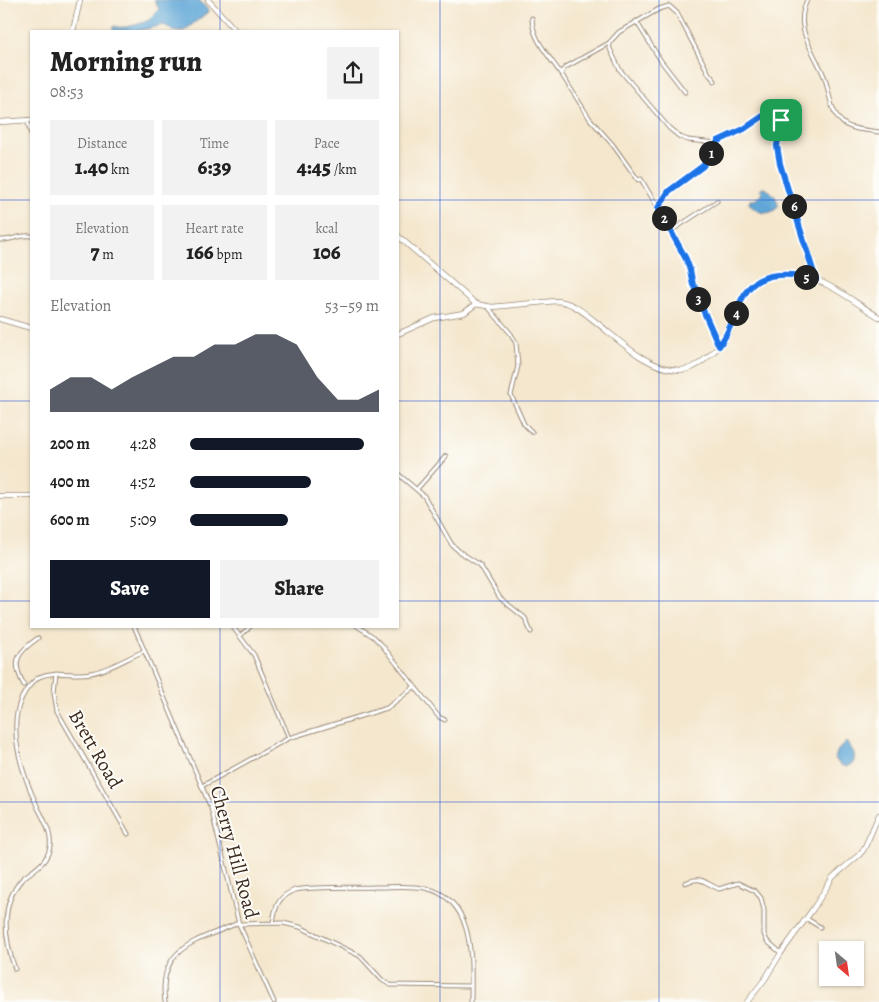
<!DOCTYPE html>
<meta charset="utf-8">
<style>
:root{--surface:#fff;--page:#f2f2f2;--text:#222;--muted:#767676;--accent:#111827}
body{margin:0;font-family:Alegreya,serif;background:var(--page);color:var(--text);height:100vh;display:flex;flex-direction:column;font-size:19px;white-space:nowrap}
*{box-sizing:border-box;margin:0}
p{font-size:16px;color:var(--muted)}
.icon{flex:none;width:28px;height:28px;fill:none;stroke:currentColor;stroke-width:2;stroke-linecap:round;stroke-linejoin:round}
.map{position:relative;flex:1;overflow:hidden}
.panel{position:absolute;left:30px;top:30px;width:369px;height:598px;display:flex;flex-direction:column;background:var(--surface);border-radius:0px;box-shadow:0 1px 4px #0004}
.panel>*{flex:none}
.needle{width:32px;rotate:151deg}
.fabs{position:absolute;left:819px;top:941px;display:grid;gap:10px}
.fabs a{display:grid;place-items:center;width:45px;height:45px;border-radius:0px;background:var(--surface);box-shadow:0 1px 4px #0004;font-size:25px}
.pin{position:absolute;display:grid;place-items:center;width:42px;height:42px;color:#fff;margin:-21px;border-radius:10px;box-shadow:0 2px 8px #0006}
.km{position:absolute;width:25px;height:25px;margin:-12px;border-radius:50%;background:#222;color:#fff;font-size:14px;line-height:25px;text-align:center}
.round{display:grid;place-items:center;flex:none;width:52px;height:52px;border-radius:0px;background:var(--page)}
.overview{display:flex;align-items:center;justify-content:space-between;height:85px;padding:0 20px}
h1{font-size:28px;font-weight:800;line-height:38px}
.figures{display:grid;grid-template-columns:repeat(3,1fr);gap:8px;height:85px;padding:5px 20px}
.figures div{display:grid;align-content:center;border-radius:0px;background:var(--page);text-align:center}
.figures b{font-size:21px;font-weight:800}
.figures small{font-size:14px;font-weight:400}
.figures p{font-size:14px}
.chart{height:140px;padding:10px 20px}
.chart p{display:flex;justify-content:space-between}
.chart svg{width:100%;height:90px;margin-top:5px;fill:var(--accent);opacity:.7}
.primary-button{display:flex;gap:10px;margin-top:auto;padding:10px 20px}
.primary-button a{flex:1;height:58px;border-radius:0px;background:var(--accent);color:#fff;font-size:20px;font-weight:800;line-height:58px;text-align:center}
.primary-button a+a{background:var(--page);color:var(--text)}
ul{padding:0 20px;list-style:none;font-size:16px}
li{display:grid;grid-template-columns:80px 60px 1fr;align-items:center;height:38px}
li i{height:12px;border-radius:6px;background:var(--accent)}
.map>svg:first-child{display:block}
</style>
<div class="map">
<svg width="879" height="1002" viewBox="0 0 879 1002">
<rect width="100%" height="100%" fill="#fdfcf7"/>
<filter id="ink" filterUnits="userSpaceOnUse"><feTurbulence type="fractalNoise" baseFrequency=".02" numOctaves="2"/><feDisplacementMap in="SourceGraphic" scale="10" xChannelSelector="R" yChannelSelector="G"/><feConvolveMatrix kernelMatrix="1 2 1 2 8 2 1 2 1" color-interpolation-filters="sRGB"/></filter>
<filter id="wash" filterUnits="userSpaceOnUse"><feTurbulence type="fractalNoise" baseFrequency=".0096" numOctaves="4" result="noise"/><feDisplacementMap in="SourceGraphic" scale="20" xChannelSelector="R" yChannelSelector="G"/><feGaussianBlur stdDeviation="1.12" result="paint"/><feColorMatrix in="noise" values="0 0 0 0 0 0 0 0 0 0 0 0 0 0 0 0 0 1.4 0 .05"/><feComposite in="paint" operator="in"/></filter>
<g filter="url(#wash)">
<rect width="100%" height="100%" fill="#f4e7ce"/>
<g fill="#61a7d7" stroke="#4e687a">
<path d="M154,0h45l9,10v2l-24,19h-9l-11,-6 -27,6h-24l1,-5c8,4 24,-2 33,-5 4,-2 9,-8 12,-12z"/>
<path d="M763,187c9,4 15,11 15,20 -9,10 -22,6 -29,-4l1,-3h5l6,-5 1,-3 -2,-3z"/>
<path d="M846,742c6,7 11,12 7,21l-7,4 -7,-3 -4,-6 3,-8z"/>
</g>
</g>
<g filter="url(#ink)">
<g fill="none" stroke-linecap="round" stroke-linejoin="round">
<g stroke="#988876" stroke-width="5">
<g id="street">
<path d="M807,0c-14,29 7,51 17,76 6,15 5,34 18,46 8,8 26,8 37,10"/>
<path d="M532,18c0,21 18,39 29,56"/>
<polyline points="636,21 661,61 685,92"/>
<path d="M609,43l-43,24 -4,4v4l28,44 23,26 25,35 3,-1c16,28 35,56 48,87 3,7 1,17 7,22l-1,6 24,52"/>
<polyline points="715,81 709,74 677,13 669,6 659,9 619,32 609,43 610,49 620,70 669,128 680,137 688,140 716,143"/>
<polyline points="27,120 31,134"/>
<polyline points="658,208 669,191 703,166 718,141 744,129 766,113 776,112 781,120 777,146 780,164 816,280"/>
<polyline points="671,231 717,201"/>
<path d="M0,240c11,1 20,-6 31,-4"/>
<polyline points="488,307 511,334 516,343 518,366 511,395 524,424 532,432"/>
<polyline points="398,474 424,496 452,545 460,552 480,565 500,598 525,618 531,632"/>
<polyline points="417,489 446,456"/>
<polyline points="134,626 211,808 239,924 274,1002"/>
<polyline points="232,626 254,655 289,738"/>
<polyline points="357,626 374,637 381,644 439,717 445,720"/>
<polyline points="241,635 251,626"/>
<polyline points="56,673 54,692 57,711 128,834"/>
<path d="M24,685c-13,-24 -7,-32 14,-47"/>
<polyline points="202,786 289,738 387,708 414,687"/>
<path d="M685,883c17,-8 19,0 34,6l19,-6 17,8 6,7 3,12v24l3,7 14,12"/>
<polyline points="807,919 820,927"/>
<path d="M273,923c2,-16 5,-27 22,-33 26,-4 53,-2 80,-3 16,0 34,-2 50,1 52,11 46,74 46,114"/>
<polyline points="239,924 283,923 300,927 360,956 382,980 390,985 471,986"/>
<path d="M15,969c-11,-31 -15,-66 8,-91 12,-9 24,-15 27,-31 2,-13 -6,-28 -12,-39 -20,-43 -38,-102 1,-131 17,-8 35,0 52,-4 18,-3 36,-15 53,-22"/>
<path d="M165,1002c-8,-56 33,-61 73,-79"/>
</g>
</g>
<g stroke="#988876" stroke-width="6">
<g id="secondary">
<polyline points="208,0 236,31"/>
<polyline points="73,31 80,0"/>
<polyline points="0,122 31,120"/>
<path d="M398,236l78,68 16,3 64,-6c17,1 27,11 40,21 23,18 52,48 84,48 9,0 17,-4 24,-10 9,-7 18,-15 23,-25 15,-29 12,-57 53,-60 11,-1 23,1 33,4 24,8 45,26 66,38"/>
<polyline points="0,319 31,328"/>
<polyline points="398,334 434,318 464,313 476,304"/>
<polyline points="0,496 31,496"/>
<polyline points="747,1002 765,979 781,953 813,909 833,877 859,855 864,849 879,815"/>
</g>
</g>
<use href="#street" stroke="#fff" stroke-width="3"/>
<use href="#secondary" stroke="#fff" stroke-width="4.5"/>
</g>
</g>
<g fill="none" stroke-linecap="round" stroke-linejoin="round" filter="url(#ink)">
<g stroke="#fff" stroke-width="10">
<path id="route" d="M769,112h7l5,8 -4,26 3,18 36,116c-12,-4 -25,-6 -38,-5 -43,3 -38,45 -59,71l-23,-52v-6l-3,-3 -3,-15 -4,-11 -28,-51 11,-17 34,-25 15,-25 26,-12z"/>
</g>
<use href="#route" stroke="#1a73e8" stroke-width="6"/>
</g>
<path fill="none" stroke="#1d4ed8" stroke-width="1" stroke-opacity="0.55" d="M220,0v31M440,0v1002M659,0v1002M0,200h31M398,200h481M0,401h31M398,401h481M0,601h31M398,601h481M220,626v376M0,802h879"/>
<g text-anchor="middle" stroke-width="4" stroke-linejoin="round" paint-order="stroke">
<g font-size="20" fill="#3b2a1e" stroke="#fdfcf7">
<text transform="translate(96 749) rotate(60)" y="7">Brett Road</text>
<text transform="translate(235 852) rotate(75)" y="7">Cherry Hill Road</text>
</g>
</g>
</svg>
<div class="fabs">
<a><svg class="needle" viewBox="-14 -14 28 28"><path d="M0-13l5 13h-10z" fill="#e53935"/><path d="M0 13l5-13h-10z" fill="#767676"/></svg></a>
</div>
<div class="pin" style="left:781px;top:120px;background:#1e9e55"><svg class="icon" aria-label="arrive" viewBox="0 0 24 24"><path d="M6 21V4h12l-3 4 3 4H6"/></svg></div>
<b class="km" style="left:711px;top:153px">1</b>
<b class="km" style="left:664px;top:218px">2</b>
<b class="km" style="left:698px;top:299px">3</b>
<b class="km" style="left:736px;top:313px">4</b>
<b class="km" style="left:806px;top:277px">5</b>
<b class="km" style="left:794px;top:206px">6</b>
<section class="panel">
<div class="overview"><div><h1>Morning run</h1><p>08:53</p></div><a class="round"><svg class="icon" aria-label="share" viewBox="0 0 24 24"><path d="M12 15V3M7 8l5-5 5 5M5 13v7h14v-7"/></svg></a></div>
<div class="figures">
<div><p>Distance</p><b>1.40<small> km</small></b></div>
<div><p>Time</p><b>6:39</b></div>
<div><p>Pace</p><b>4:45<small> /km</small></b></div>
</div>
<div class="figures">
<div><p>Elevation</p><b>7<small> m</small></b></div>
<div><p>Heart rate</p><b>166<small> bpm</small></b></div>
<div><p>kcal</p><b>106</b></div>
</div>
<div class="chart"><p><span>Elevation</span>53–59 m</p>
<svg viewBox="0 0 160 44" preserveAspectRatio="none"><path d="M0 44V33L10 27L20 27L30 33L40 27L50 22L60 17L70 17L80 11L90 11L100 6L110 6L120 11L130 27L140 38L150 38L160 33V44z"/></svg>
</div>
<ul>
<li><b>200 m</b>4:28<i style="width:92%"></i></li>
<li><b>400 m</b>4:52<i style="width:64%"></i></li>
<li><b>600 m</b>5:09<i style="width:52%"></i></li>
</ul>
<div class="primary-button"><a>Save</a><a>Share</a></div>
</section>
</div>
